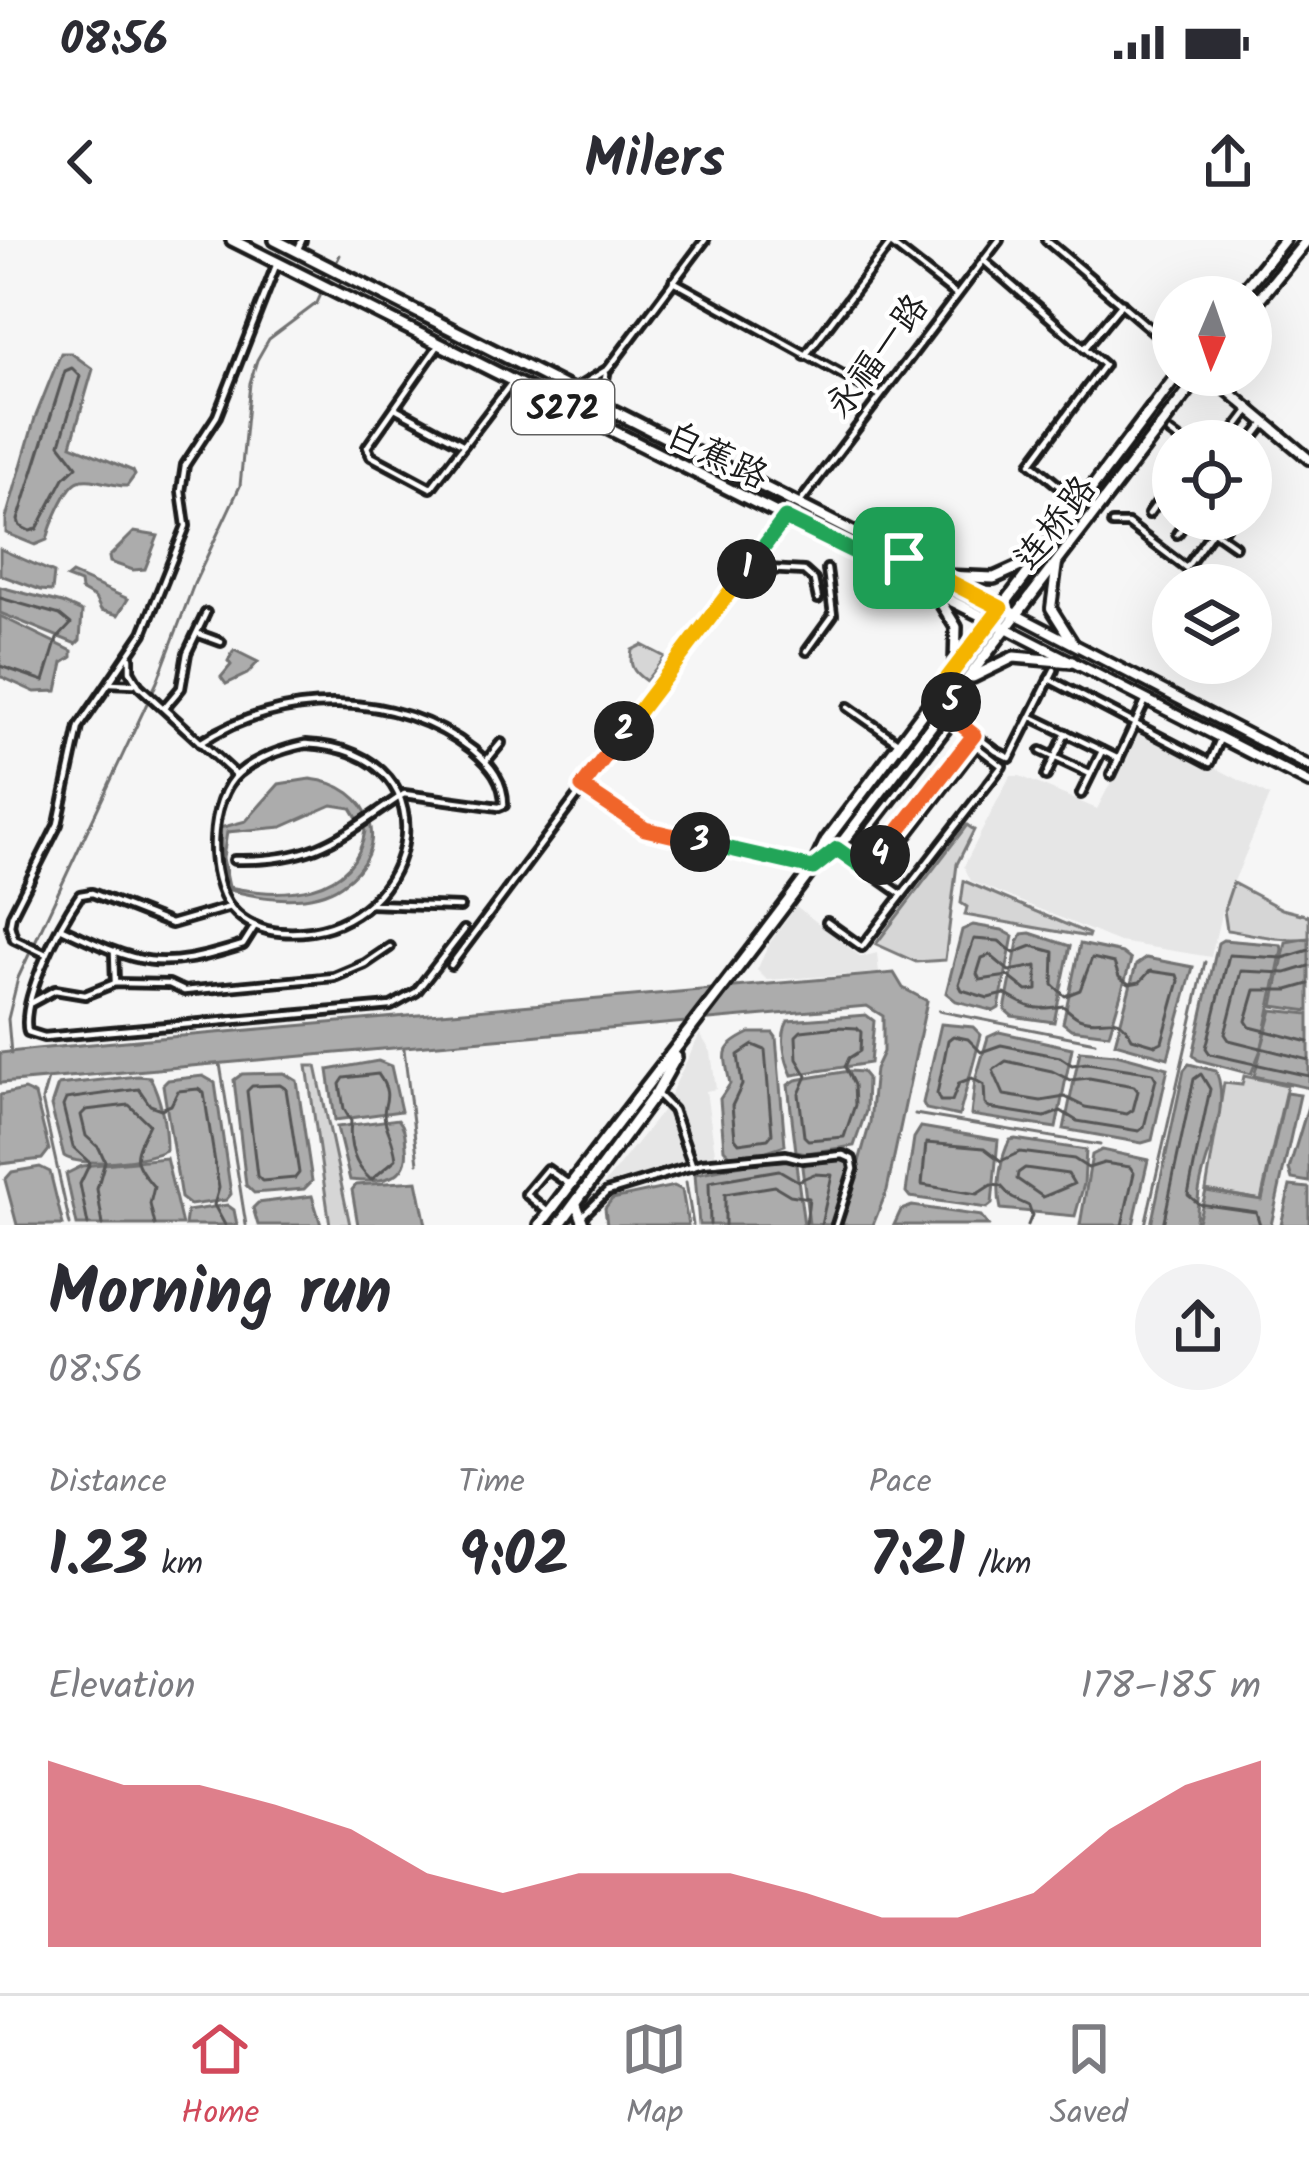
<!DOCTYPE html>
<meta charset="utf-8">
<style>
:root{--surface:#fff;--page:#f2f2f3;--text:#2b2b33;--muted:#7c7c81;--line:#e1e1e2;--accent:#d1495b}
body{margin:0;font-family:Kalam,"LXGW WenKai TC",sans-serif;background:var(--page);color:var(--text);height:100vh;display:flex;flex-direction:column;font-size:45px;white-space:nowrap}
*{box-sizing:border-box;margin:0}
p{font-size:39px;color:var(--muted)}
.icon{flex:none;width:66px;height:66px;fill:none;stroke:currentColor;stroke-width:2;stroke-linecap:round;stroke-linejoin:round}
.map{position:relative;height:985px;overflow:hidden}
.panel{display:flex;flex-direction:column;background:var(--surface);flex:1}
.panel>*{flex:none}
.needle{width:78px;rotate:182deg}
.controls{position:absolute;left:1152px;top:36px;display:grid;gap:24px}
.controls a{display:grid;place-items:center;width:120px;height:120px;border-radius:50%;background:var(--surface);box-shadow:0 12px 48px #0002;font-size:60px}
.pin{position:absolute;display:grid;place-items:center;width:102px;height:102px;color:#fff;margin:-51px;border-radius:24px;box-shadow:0 6px 18px #0006}
.km{position:absolute;width:60px;height:60px;margin:-30px;border-radius:50%;background:#222;color:#fff;font-size:33px;line-height:60px;text-align:center}
.round{display:grid;place-items:center;flex:none;width:126px;height:126px;border-radius:63px;background:var(--page)}
.head{display:flex;align-items:center;justify-content:space-between;height:204px;padding:0 48px}
h1{font-size:66px;font-weight:800;line-height:90px}
.stats{display:grid;grid-template-columns:repeat(3,1fr);gap:18px;height:204px;padding:12px 48px}
.stats div{display:grid;align-content:center}
.stats b{font-size:60px;font-weight:800}
.stats small{font-size:33px;font-weight:400}
.stats p{font-size:33px}
.chart{height:336px;padding:24px 48px}
.chart p{display:flex;justify-content:space-between}
.chart svg{width:100%;height:216px;margin-top:12px;fill:var(--accent);opacity:.7}
.status{display:flex;justify-content:space-between;align-items:center;height:84px;padding:0 60px;background:var(--surface);direction:ltr}
.status svg{height:33px;fill:currentColor}
header{display:flex;justify-content:space-between;align-items:center;height:156px;padding:0 48px;background:var(--surface);font-size:54px;font-weight:800}
.tabs{display:flex;justify-content:space-around;align-items:center;height:168px;border-top:3px solid var(--line);background:var(--surface);font-size:33px;color:var(--muted)}
.tabs a{display:grid;justify-items:center;gap:6px}
.tabs .active{color:var(--accent)}
.map>svg:first-child{display:block}
</style>
<div class="status"><b>08:56</b><svg viewBox="0 0 49 12"><path d="M0 12V9h3v3zM5 12V6h3v6zM10 12V3h3v9zM15 12V0h3v12zM26 1h20v11H26zM47 4h2v5h-2z"/></svg></div>
<header><svg class="icon" aria-label="back" viewBox="0 0 24 24"><path d="M15 5l-7 7 7 7"/></svg>Milers<svg class="icon" aria-label="share" viewBox="0 0 24 24"><path d="M12 15V3M7 8l5-5 5 5M5 13v7h14v-7"/></svg></header>
<div class="map">
<svg width="1309" height="985" viewBox="0 0 1309 985">
<rect width="100%" height="100%" fill="#f6f6f6"/>
<filter id="ink" filterUnits="userSpaceOnUse"><feTurbulence type="fractalNoise" baseFrequency=".00833" numOctaves="2"/><feDisplacementMap in="SourceGraphic" scale="24" xChannelSelector="R" yChannelSelector="G"/><feConvolveMatrix kernelMatrix="1 2 1 2 8 2 1 2 1" color-interpolation-filters="sRGB"/></filter>
<g filter="url(#ink)">
<g fill="#e6e6e6">
<polygon points="1139,488 1270,556 1222,670 1211,717 1119,702 971,641 964,626 1010,536 1020,536 1097,569"/>
<polygon points="796,666 861,717 877,713 879,733 767,740 757,730 769,704"/>
<polygon points="700,794 711,812 716,849 706,851 716,919 619,940 590,962 662,871"/>
</g>
<g fill="#d6d6d6" stroke="#797979" stroke-width="3">
<path d="M642,405l23,12 -19,24c-13,-9 -17,-15 -14,-31z"/>
<polygon points="967,585 974,590 957,624 945,720 916,722 876,704"/>
<polygon points="964,641 1089,694 1088,697 965,675 967,667 961,663"/>
<path d="M1233,643l49,26 27,7v22c-27,4 -54,-4 -82,-8l-3,-20z"/>
<polygon points="307,826 316,826 350,985 330,985"/>
<polygon points="1244,836 1287,845 1261,960 1206,950 1224,843 1242,845"/>
</g>
<g fill="#acacac" stroke="#727272" stroke-width="3" fill-rule="evenodd">
<path d="M61,113h10l22,16 -22,76 62,26 2,4 -8,11c-13,1 -36,-10 -48,-5 -13,5 -29,46 -32,59l-12,5 -29,-12v-15l29,-100z"/>
<polygon points="134,292 158,296 145,329 133,330 110,322 109,317"/>
<polygon points="0,309 54,333 52,351 41,350 0,335"/>
<polygon points="72,334 128,359 118,375 101,370 95,358 81,350 80,343 67,338"/>
<polygon points="0,347 62,363 82,372 80,400 76,404 0,373"/>
<polygon points="0,376 72,411 72,417 63,423 57,451 35,452 0,436"/>
<polygon points="234,410 258,422 247,434 226,444 221,437 231,425 228,421"/>
<path d="M310,539c63,6 85,70 31,106 -30,21 -78,14 -111,5l-8,-22 -2,-40 26,-7 33,-37zM332,565l19,3 14,23c-11,66 -84,67 -136,56l-6,-29 4,-26 55,-5z"/>
<polygon points="973,685 1002,690 1013,696 999,768 994,771 956,761 946,753 962,690"/>
<polygon points="1030,693 1070,706 1054,782 1012,776 1005,770 1018,702 1022,694"/>
<polygon points="1309,698 1309,771 1273,766 1286,702"/>
<polygon points="1223,700 1281,705 1282,709 1262,807 1251,834 1198,820 1193,815 1218,703"/>
<polygon points="1080,704 1122,713 1131,720 1109,794 1071,789 1063,783"/>
<polygon points="1146,718 1193,727 1168,818 1115,803 1136,725"/>
<polygon points="894,733 903,748 927,761 887,950 873,985 841,985 870,883 875,829 883,812 883,776 867,766 0,843 0,813 36,809"/>
<polygon points="1272,770 1309,774 1309,848 1254,836"/>
<path d="M866,775l8,6 -4,42 -78,12c-7,-15 -13,-39 -4,-54z"/>
<polygon points="941,784 973,787 981,795 959,876 926,869 923,863"/>
<polygon points="999,792 1072,808 1056,888 971,875 975,841 988,797"/>
<path d="M750,793h23l3,4 9,108 -21,7 -34,3 -6,-6 -4,-50 10,-15c-6,-32 -11,-36 20,-51z"/>
<polygon points="1080,811 1116,814 1168,828 1152,900 1142,903 1064,889"/>
<polygon points="378,821 391,826 401,871 335,880 328,830"/>
<path d="M1189,824l27,7c15,36 -9,78 -16,115 -3,13 -2,26 -5,39h-44l33,-155z"/>
<polygon points="849,831 862,832 867,838 866,871 854,906 806,913 796,911 788,845 796,840"/>
<polygon points="284,833 297,841 312,941 304,949 254,953 246,945 234,840 242,834"/>
<path d="M137,836l13,1c11,22 16,49 16,73 -18,10 -84,18 -102,6l-13,-50 7,-21z"/>
<polygon points="203,836 215,843 231,954 226,960 190,965 181,958 163,845 168,840"/>
<polygon points="24,850 35,855 49,910 42,919 0,924 0,855"/>
<polygon points="1286,853 1300,855 1271,985 1197,985 1206,951 1262,960"/>
<polygon points="1309,863 1309,942 1292,939 1289,929"/>
<path d="M398,879c7,8 7,15 8,27 5,35 -28,37 -56,34l-13,-53z"/>
<polygon points="921,887 998,900 992,964 987,968 910,957 906,952 914,898"/>
<path d="M1015,899l71,11 -2,34 -9,32 -74,-7c-5,-19 -1,-52 9,-69z"/>
<polygon points="1102,910 1148,920 1133,985 1080,985 1092,915"/>
<polygon points="166,918 182,985 77,985 66,934 82,926"/>
<polygon points="778,918 792,920 796,924 804,985 699,985 695,934"/>
<polygon points="836,919 847,922 849,928 835,978 829,985 809,984 802,927 806,923"/>
<polygon points="40,927 50,932 63,985 17,985 5,940 12,932"/>
<polygon points="417,941 426,985 358,985 352,950 356,945"/>
<polygon points="674,946 682,950 688,985 607,985 605,968 612,959"/>
<polygon points="1290,946 1309,948 1309,985 1281,985"/>
<polygon points="312,956 321,985 258,985 253,968 258,963"/>
<polygon points="227,965 234,970 237,985 185,985 187,971"/>
<polygon points="912,966 981,976 988,985 894,985 901,970"/>
</g>
<g fill="none" stroke-linecap="round" stroke-linejoin="round">
<g stroke="#565656" stroke-width="3">
<polygon points="72,128 80,136 60,204 77,226 64,238 37,289 30,291 20,286 18,280 65,131"/>
<polyline points="0,358 60,375 71,384 57,399 44,441 0,426"/>
<path d="M974,699l25,2 15,12 18,-7 22,6 -1,33 12,11 15,-6 12,-32 22,5 5,14 10,7 11,-2 10,-11 27,4 2,6 -17,61 -6,3 -24,-7c-15,-32 -27,-10 -53,-20 -6,-3 -11,-8 -16,-12 -30,5 -34,2 -58,-12l-17,4 -26,-8 -3,-6z"/>
<polyline points="1309,710 1283,718 1229,715 1206,808 1210,814 1309,836"/>
<polygon points="990,715 1009,731 1037,726 1037,750 1027,751 1008,736 980,740 977,734 982,718"/>
<polyline points="1309,726 1286,733 1241,731 1225,794 1229,800 1309,820"/>
<polyline points="1309,744 1288,750 1255,750 1246,781 1250,787 1309,802"/>
<polygon points="838,787 857,788 861,792 860,811 849,818 845,827 854,845 855,865 844,897 808,900 804,896 799,854 807,836 797,819 796,796 801,791"/>
<polygon points="953,796 968,799 981,812 1001,805 1060,817 1072,825 1087,823 1153,833 1156,839 1144,887 1139,891 1077,881 1061,871 1045,877 989,868 985,864 984,845 972,838 959,843 952,861 940,861 937,854 948,800"/>
<polygon points="753,805 765,810 772,894 768,899 739,903 735,898 732,866 742,845 738,815"/>
<polygon points="1006,821 1052,831 1070,840 1089,838 1134,846 1138,851 1133,870 1127,874 1085,867 1065,857 1041,861 1004,855 993,830"/>
<path d="M378,834c18,25 2,29 7,47 4,14 9,21 11,38l-25,21c-17,-15 -23,-35 -20,-59l-7,-12 -4,-25 4,-6z"/>
<polygon points="280,845 286,849 299,933 295,938 262,941 257,936 247,851 252,846"/>
<polygon points="1025,928 1068,934 1074,944 1043,957 1017,939 1018,933"/>
<polyline points="88,985 80,944 90,923 73,907 63,866 66,859 139,849 150,865 161,869 171,865 178,851 198,849 204,853 219,948 214,965 225,985"/>
<path d="M103,985l-6,-36 8,-28 -6,-13 -13,-12 -5,-21 5,-5 43,-5 20,19c-15,32 -20,34 5,63l-4,17 5,21"/>
<polyline points="710,985 709,942 779,930 798,941 814,934 832,935 821,985"/>
<polyline points="725,985 725,954 775,946 790,955 809,958 806,985"/>
<polyline points="1028,985 1032,975 1029,966 1012,958 1001,946 991,945 977,954 922,945 926,903 984,908 1001,921 1020,912 1074,919 1088,928 1104,923 1130,927 1134,933 1122,985"/>
<polyline points="1163,985 1194,839 1201,834 1210,849 1188,955 1199,964 1256,972 1260,985"/>
</g>
<g stroke="#727272" stroke-width="3">
<polyline points="326,43 340,15"/>
<polyline points="939,771 1095,802"/>
<polyline points="404,809 418,923"/>
<polyline points="11,814 8,779 18,738 157,442 194,344 240,246 250,143 257,120 269,99 317,63 322,52"/>
<polyline points="220,824 246,985"/>
<polyline points="48,839 42,860 70,985"/>
<polyline points="915,874 1100,905"/>
<polyline points="686,942 693,985"/>
<polyline points="1145,985 1205,722"/>
</g>
<g stroke="#1c1c1c" stroke-width="14">
<g id="street">
<polyline points="886,0 956,55"/>
<polyline points="1046,0 1173,108"/>
<polyline points="297,11 302,0"/>
<polyline points="983,20 1104,125 1031,223 1070,255"/>
<polyline points="673,41 879,155"/>
<polyline points="438,106 367,207 371,216 431,248 512,142"/>
<polyline points="1085,108 1122,63"/>
<polyline points="805,116 891,3"/>
<polyline points="606,134 603,150 607,164"/>
<polyline points="577,148 608,129 705,0"/>
<polyline points="395,168 464,205"/>
<polyline points="1170,193 1181,201"/>
<polyline points="1226,201 1251,168"/>
<polyline points="1251,201 1266,182"/>
<polyline points="799,264 999,0"/>
<polyline points="1149,274 1173,241"/>
<polyline points="1112,284 1128,284 1186,328 1217,285 1223,290 1231,279"/>
<polyline points="1215,292 1235,306"/>
<polyline points="1177,294 1188,279"/>
<polyline points="748,328 804,331 814,340 818,359"/>
<polyline points="199,394 221,402"/>
<polyline points="807,411 833,375 827,329"/>
<polyline points="130,418 130,431 139,446 236,535"/>
<polyline points="1049,439 1210,523 1220,499"/>
<polyline points="110,443 134,444"/>
<polyline points="848,467 899,503"/>
<polyline points="164,468 181,448 187,413 206,373"/>
<polyline points="944,471 996,511 1010,518 1054,430"/>
<polyline points="1032,477 1119,519"/>
<path d="M200,503c80,-53 197,-53 273,7 18,15 31,31 31,55l-5,2 -95,-13c-64,43 -88,68 -170,66"/>
<path d="M306,504c159,8 110,199 -26,188 -17,-1 -36,-9 -48,-23 -26,-31 -24,-110 7,-136 19,-16 44,-24 67,-29z"/>
<polyline points="1041,511 1090,534"/>
<polyline points="486,521 501,503"/>
<polyline points="1111,535 1146,460"/>
<polyline points="1046,536 1066,493"/>
<polyline points="582,547 645,589 811,627"/>
<polyline points="1081,554 1102,511"/>
<polyline points="837,609 901,654"/>
<polyline points="848,617 955,479"/>
<polyline points="868,631 974,495"/>
<polyline points="370,664 460,667"/>
<path d="M230,667l-59,17 -79,-31 -12,2c-19,27 -60,104 -52,137l16,5 347,-31 25,-14 48,-62"/>
<polyline points="827,682 862,707 1002,526 976,506 876,636"/>
<path d="M62,688c78,37 96,44 181,17l12,-19"/>
<polyline points="114,713 115,743"/>
<polyline points="46,714 14,699 10,685 12,675 58,584 79,487 143,393 186,286 181,251 185,225 217,176 277,23"/>
<polyline points="451,725 785,278"/>
<polyline points="31,763 55,750 85,755 115,743 169,744 184,751 334,737 365,724 390,707"/>
<polyline points="656,853 673,870 693,927"/>
<polyline points="549,973 526,954 547,929 570,945"/>
<polyline points="581,977 607,952 702,923 786,915 802,919 843,915 852,919 854,929 836,985"/>
</g>
</g>
<g stroke="#1c1c1c" stroke-width="16">
<g id="secondary">
<polyline points="1209,135 1309,219"/>
<polyline points="1057,323 1051,368 1073,403"/>
<polyline points="1017,375 1309,526"/>
<polyline points="1006,388 1309,543"/>
<polyline points="576,963 584,985"/>
</g>
</g>
<g stroke="#1c1c1c" stroke-width="18">
<g id="primary">
<polyline points="232,0 1006,388"/>
<polyline points="275,0 1017,375"/>
<polyline points="1238,57 1284,0"/>
<polyline points="1251,69 1307,0"/>
<polyline points="943,336 994,338 1036,319"/>
<polyline points="938,358 956,387 955,425"/>
<polyline points="973,437 1014,417 1072,422"/>
<polyline points="818,624 837,609 1200,135"/>
<path d="M540,985c90,-120 184,-237 273,-357l13,-27 351,-466"/>
<polyline points="559,985 656,853 676,817"/>
</g>
</g>
<use href="#street" stroke="#fff" stroke-width="4.5"/>
<use href="#secondary" stroke="#fff" stroke-width="8"/>
<use href="#primary" stroke="#fff" stroke-width="9"/>
</g>
</g>
<g fill="none" stroke-linecap="round" stroke-linejoin="round" filter="url(#ink)">
<g stroke="#fff" stroke-width="24">
<polyline id="split-1" points="747,329 785,278 895,332 904,318"/>
</g>
<g stroke="#fff" stroke-width="24">
<polyline id="split-2" points="624,491 747,329"/>
</g>
<g stroke="#fff" stroke-width="24">
<polyline id="split-3" points="624,491 582,547 645,589 700,602"/>
</g>
<g stroke="#fff" stroke-width="24">
<polyline id="split-4" points="700,602 813,628 837,609 868,631 880,615"/>
</g>
<g stroke="#fff" stroke-width="24">
<polyline id="split-5" points="880,615 974,495 944,471 951,462"/>
</g>
<g stroke="#fff" stroke-width="24">
<polyline id="split-6" points="904,318 1001,368 939,449 951,462"/>
</g>
<use href="#split-1" stroke="#22a559" stroke-width="15"/>
<use href="#split-2" stroke="#f5b400" stroke-width="15"/>
<use href="#split-3" stroke="#f0652b" stroke-width="15"/>
<use href="#split-4" stroke="#22a559" stroke-width="15"/>
<use href="#split-5" stroke="#f0652b" stroke-width="15"/>
<use href="#split-6" stroke="#f5b400" stroke-width="15"/>
</g>
<g text-anchor="middle" stroke-width="9" stroke-linejoin="round" paint-order="stroke">
<rect fill="#fff" stroke="#606060" stroke-width="3" x="512" y="140" width="102" height="54" rx="9"/>
<g font-size="33" font-weight="bold" fill="#1c1c1c">
<text x="563" y="179">S272</text>
</g>
<g font-size="36" fill="#1c1c1c" stroke="#fff">
<text transform="translate(876 115) rotate(-53)" y="13">永福一路</text>
<text transform="translate(718 214) rotate(26)" y="13">白蕉路</text>
<text transform="translate(1054 282) rotate(-52)" y="13">连桥路</text>
</g>
</g>
</svg>
<div class="controls">
<a><svg class="needle" viewBox="-14 -14 28 28"><path d="M0-13l5 13h-10z" fill="#e53935"/><path d="M0 13l5-13h-10z" fill="#7c7c81"/></svg></a>
<a><svg class="icon" aria-label="locate" viewBox="0 0 24 24"><circle cx="12" cy="12" r="6"/><path d="M12 2v4M12 18v4M2 12h4M18 12h4"/></svg></a>
<a><svg class="icon" aria-label="layers" viewBox="0 0 24 24"><path d="M12 4l9 5-9 5-9-5zM3 14l9 5 9-5"/></svg></a>
</div>
<div class="pin" style="left:904px;top:318px;background:#1e9e55"><svg class="icon" aria-label="arrive" viewBox="0 0 24 24"><path d="M6 21V4h12l-3 4 3 4H6"/></svg></div>
<b class="km" style="left:747px;top:329px">1</b>
<b class="km" style="left:624px;top:491px">2</b>
<b class="km" style="left:700px;top:602px">3</b>
<b class="km" style="left:880px;top:615px">4</b>
<b class="km" style="left:951px;top:462px">5</b>
</div>
<section class="panel">
<div class="head"><div><h1>Morning run</h1><p>08:56</p></div><a class="round"><svg class="icon" aria-label="share" viewBox="0 0 24 24"><path d="M12 15V3M7 8l5-5 5 5M5 13v7h14v-7"/></svg></a></div>
<div class="stats">
<div><p>Distance</p><b>1.23<small> km</small></b></div>
<div><p>Time</p><b>9:02</b></div>
<div><p>Pace</p><b>7:21<small> /km</small></b></div>
</div>
<div class="chart"><p><span>Elevation</span>178–185 m</p>
<svg viewBox="0 0 160 44" preserveAspectRatio="none"><path d="M0 44V6L10 11L20 11L30 15L40 20L50 29L60 33L70 29L80 29L90 29L100 33L110 38L120 38L130 33L140 20L150 11L160 6V44z"/></svg>
</div>
</section>
<nav class="tabs">
<a class="active"><svg class="icon" aria-label="home" viewBox="0 0 24 24"><path d="M3 11l9-7 9 7M6 9v11h12V9"/></svg>Home</a>
<a><svg class="icon" aria-label="map" viewBox="0 0 24 24"><path d="M3 6l6-2 6 2 6-2v14l-6 2-6-2-6 2zM9 4v14M15 6v14"/></svg>Map</a>
<a><svg class="icon" aria-label="saved" viewBox="0 0 24 24"><path d="M7 4h10v16l-5-4-5 4z"/></svg>Saved</a>
</nav>
